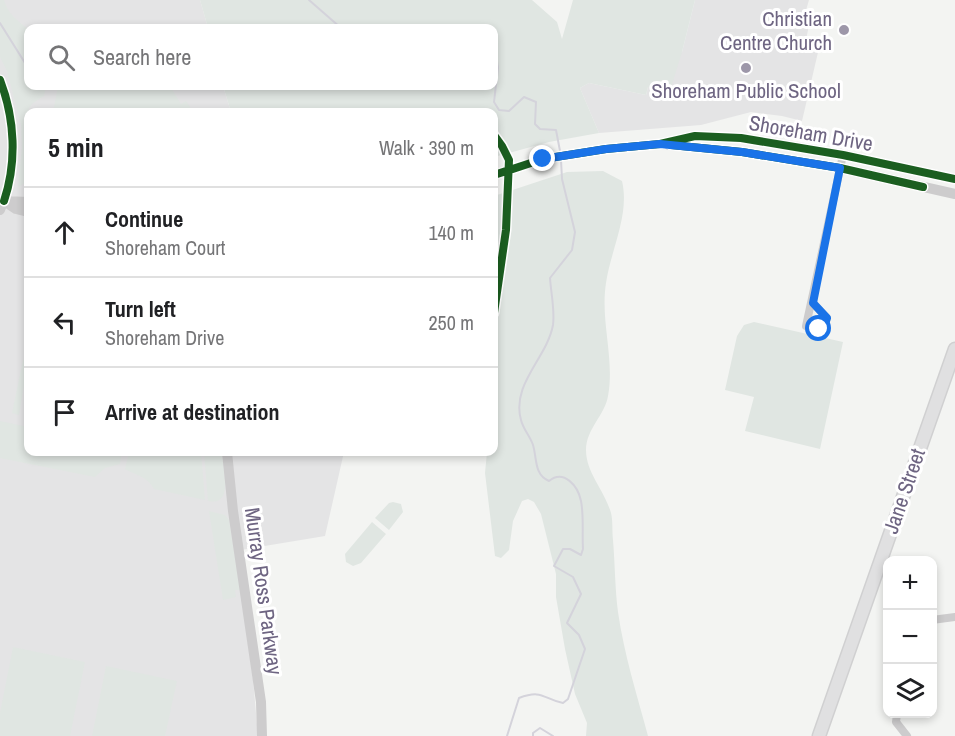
<!DOCTYPE html>
<meta charset="utf-8">
<style>
body{margin:0;font-family:"Archivo Narrow",sans-serif;background:#f6f6f6;color:#202124}
.controls{position:absolute;right:18px;bottom:18px;display:grid;overflow:hidden;border-radius:12px;box-shadow:0 3px 9px #0003}
.controls button{width:54px;height:54px;display:grid;place-items:center;padding:0;border:0;border-bottom:2px solid #e0e0e0;background:#fff;color:#202124;font:30px sans-serif}
.stop{position:absolute;width:18px;height:18px;margin:-14px;border:4px solid #1a73e8;border-radius:50%;background:#fff}
.stop.end{background:#1a73e8;border-color:#fff;box-shadow:0 2px 6px #0008}
.list{margin:0;padding:0;list-style:none}
h2{display:flex;justify-content:space-between;align-items:center;height:78px;margin:0;padding:0 24px;font-size:26px}
h2 small{font-size:20px;font-weight:400;color:#757577}
.list li{display:grid;grid-template-columns:39px 1fr auto;gap:18px;align-items:center;box-sizing:border-box;height:90px;padding:0 24px;border-top:2px solid #e0e0e0}
.list b{display:block;font-size:22px;white-space:nowrap}
.list p{margin:0;font-size:20px;white-space:nowrap;color:#757577}
.list em{font-size:20px;font-style:normal;color:#757577}
.icon{flex:none;width:33px;height:33px;fill:none;stroke:currentColor;stroke-width:2;stroke-linecap:round;stroke-linejoin:round}
.map{position:relative;flex:none;width:955px;height:736px;overflow:hidden}
.search{position:absolute;background:#fff;box-shadow:0 3px 9px #0003;left:24px;top:24px;width:474px;height:66px;display:flex;align-items:center;gap:15px;box-sizing:border-box;padding:0 21px;border-radius:12px;color:#757577;font-size:22px}
.panel{position:absolute;background:#fff;box-shadow:0 3px 9px #0003;left:24px;top:108px;width:474px;height:348px;border-radius:12px}
.map>svg:first-child{display:block}
.built{fill:#e4e4e5}
.green{fill:#e0e6e2}
.lines{fill:none;stroke-linecap:round;stroke-linejoin:round}
.stream{stroke:#d4d3db;stroke-width:2}
.secondary-casing{stroke:#d0d0d1;stroke-width:15}
.minor{stroke:#cdcccd;stroke-width:8}
.tertiary{stroke:#cdcccd;stroke-width:10}
.secondary{stroke:#e0e0e1;stroke-width:12}
.cycleway-casing{stroke:#fff;stroke-width:11}
.cycleway{stroke:#1b5e20;stroke-width:8}
.route{stroke:#1a73e8;stroke-width:8}
.poi-dot{fill:#9d97a9;stroke:#fff;stroke-width:2}
.labels{text-anchor:middle;dominant-baseline:central;stroke-width:6;stroke-linejoin:round;paint-order:stroke}
.poi-label{font-size:21px;fill:#6e6582;stroke:#fff;text-anchor:end}
.street-label{font-size:21px;fill:#6e6582;stroke:#fff}
</style>
<div class="map">
<svg width="955" height="736" viewBox="0 0 955 736">
<rect width="100%" height="100%" fill="#f3f4f2"/>
<!-- built -->
<path class="built" d="M0 0H200L208 28H28V86H223L231 112H28V452H344L325 536 235 551 253 679 258 736H0Z
M695 0H809L804 17 810 20 805 45 819 48 802 121 782 116 751 112 701 125 599 133 580 88 589 83 646 95 648 87 682 52Z"/>
<!-- green -->
<path class="green" d="M0 0H4C8 14 17 20 28 29V86H46L44 96 33 103 29 108 28 169 25 183 18 187 22 147 21 125 7 71 0 57Z
M200 0H532L557 22 562 39 573 0H695L682 52 670 91 648 87 646 95 589 83 580 88 599 133 549 142 494 157V112H231L223 86H494V28H208Z
M58 86H170L181 104 186 101 190 107 189 112H53Z
M603 171 622 181C630 215 611 249 606 283 600 321 615 358 608 396 605 415 586 429 586 450 586 473 605 491 611 513 613 521 612 531 613 540 615 564 615 589 618 612 624 654 637 695 648 736H586L587 723 575 694 565 649 556 597V574L541 514 534 502 528 499 522 501 513 521 509 550 501 558 495 556 485 473 487 452H494V196L567 172Z
M754 322 843 342 820 449 745 431 754 397 725 390 737 336 744 325Z
M23 360 28 362 19 415 12 413Z
M0 421 28 427V452H122L120 464 105 468 95 477 0 458Z
M129 452H201L205 500 154 489C147 476 137 476 125 469Z
M204 452H222C222 468 235 507 208 501Z
M393 502 401 504 403 512 389 530 375 518 389 503Z
M209 511 225 515 229 520 240 590H235L236 597 223 600Z
M372 522 386 534 361 563 353 566 346 562 345 554Z
M13 647 85 662 70 736H0V713Z
M106 666 177 681 165 736H92Z"/>
<g class="lines">
<!-- stream -->
<path class="stream" d="M309 0 341 28
M0 23 25 63
M463 28 466 26 468 28
M494 47 495 48 498 68 494 102 499 110 509 111 524 97 536 102 535 124 540 129 556 130 560 151
M507 736 519 698C543 689 543 699 563 703L568 699 585 649 579 635 567 623 581 594 573 577 554 566 563 549H570L581 555 583 549C582 534 584 516 581 501 578 486 564 469 549 481 534 475 537 458 533 445 530 436 523 429 521 420 511 384 547 358 553 325 555 311 551 293 550 278L572 250 575 232 562 179 561 160
M533 736V733L540 728 553 736"/>
<!-- secondary casing -->
<g class="secondary-casing">
<path id="secondary" d="M819 736 955 349"/>
</g>
<!-- minor -->
<path class="minor" d="M813 303 827 318 825 324 819 329 806 326 843 155
M932 620 955 617
M897 714 896 722 907 736"/>
<!-- tertiary -->
<path class="tertiary" d="M0 80C16 121 18 169 0 210
M669 145 742 152 840 168 955 194
M494 175 543 159 606 149 660 144 695 136 741 138 843 155 955 179
M4 201 16 209 28 212
M4 201 28 202
M227 452 233 511 261 702 262 736"/>
<!-- secondary -->
<use href="#secondary" class="secondary"/>
<!-- cycleway casing -->
<g class="cycleway-casing">
<path id="cycleway" d="M0 80C15 119 17 162 4 201
M494 135 502 146 509 160 506 230 494 313
M671 145 742 152 840 168 923 187
M494 175 543 159 606 149 660 144 695 136 741 138 843 155 955 179"/>
</g>
<!-- cycleway -->
<use href="#cycleway" class="cycleway"/>
</g>
<g class="lines">
<!-- route -->
<path class="route" d="M543 159 606 149 660 144 742 152 840 168 813 303 827 318 825 324 819 329"/>
</g>
<!-- markers -->
<g class="poi-dot">
<circle cx="844" cy="30" r="6"/>
<circle cx="746" cy="68" r="6"/>
</g>
<g class="labels">
<!-- poi labels -->
<g class="poi-label">
<text x="832" y="18">Christian<tspan x="832" dy="24">Centre Church</tspan></text>
<text x="746" y="90" text-anchor="middle">Shoreham Public School</text>
</g>
<!-- street labels -->
<g class="street-label">
<text transform="translate(811 133) rotate(10)">Shoreham Drive</text>
<text transform="translate(904 491) rotate(-71)">Jane Street</text>
<text transform="translate(264 591) rotate(82)">Murray Ross Parkway</text>
</g>
</g>
</svg>
<div class="controls">
<button>+</button>
<button>−</button>
<button><svg class="icon" aria-label="layers" viewBox="0 0 24 24"><path d="M12 4l9 5-9 5-9-5zM3 14l9 5 9-5"/></svg></button>
</div>
<div class="stop" style="left:819px;top:329px"></div>
<div class="stop end" style="left:543px;top:159px"></div>
<div class="search"><svg class="icon" aria-label="search" viewBox="0 0 24 24"><circle cx="10" cy="10" r="6"/><path d="M15 15l6 6"/></svg>Search here</div>
<section class="panel">
<h2>5 min<small>Walk · 390 m</small></h2>
<ul class="list">
<li><svg class="icon" aria-label="ahead" viewBox="0 0 24 24"><path d="M12 20V5M6 11l6-6 6 6"/></svg><div><b>Continue</b><p>Shoreham Court</p></div><em>140 m</em></li>
<li><svg class="icon" aria-label="left" viewBox="0 0 24 24"><path d="M17 20v-9H6M10 6l-5 5 5 5"/></svg><div><b>Turn left</b><p>Shoreham Drive</p></div><em>250 m</em></li>
<li><svg class="icon" aria-label="arrive" viewBox="0 0 24 24"><path d="M6 21V4h12l-3 4 3 4H6"/></svg><div><b>Arrive at destination</b></div></li>
</ul>
</section>
</div>
